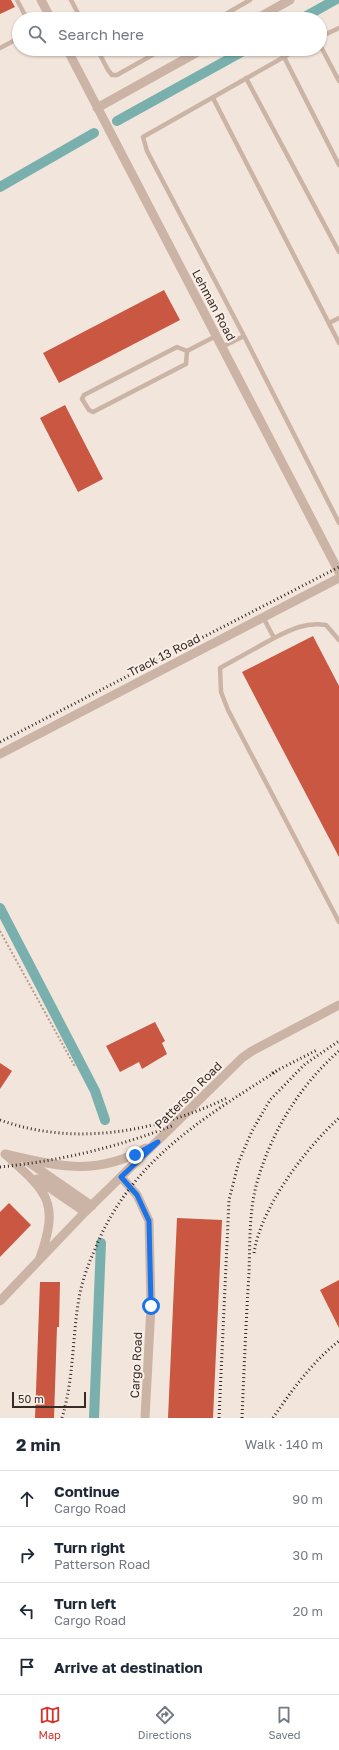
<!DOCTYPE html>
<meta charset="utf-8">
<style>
body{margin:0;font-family:"Golos Text",sans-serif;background:#f6f6f7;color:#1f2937}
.scale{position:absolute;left:12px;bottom:10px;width:74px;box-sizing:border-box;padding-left:4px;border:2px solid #372b27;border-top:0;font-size:11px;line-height:14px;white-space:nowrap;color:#372b27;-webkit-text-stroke:3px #faefe7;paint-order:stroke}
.stop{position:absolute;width:12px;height:12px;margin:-9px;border:3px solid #1a73e8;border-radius:50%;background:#fff}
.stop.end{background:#1a73e8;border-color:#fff;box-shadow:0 1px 4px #0008}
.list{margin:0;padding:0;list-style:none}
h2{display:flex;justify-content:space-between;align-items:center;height:52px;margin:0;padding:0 16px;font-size:17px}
h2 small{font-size:13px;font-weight:400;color:#747a83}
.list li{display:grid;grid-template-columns:26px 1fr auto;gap:12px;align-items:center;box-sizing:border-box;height:56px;padding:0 16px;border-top:1px solid #e0e1e3}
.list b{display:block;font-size:15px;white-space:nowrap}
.list p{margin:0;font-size:13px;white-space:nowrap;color:#747a83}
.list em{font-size:13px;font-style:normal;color:#747a83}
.icon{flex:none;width:22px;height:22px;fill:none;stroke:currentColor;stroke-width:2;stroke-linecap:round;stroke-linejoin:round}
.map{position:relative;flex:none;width:339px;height:1418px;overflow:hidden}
.search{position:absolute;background:#fff;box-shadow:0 1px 3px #0004;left:12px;right:12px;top:12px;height:44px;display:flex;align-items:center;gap:10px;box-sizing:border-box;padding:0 14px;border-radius:22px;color:#747a83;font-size:15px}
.sheet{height:276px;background:#fff}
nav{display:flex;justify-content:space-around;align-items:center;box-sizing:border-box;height:56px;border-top:1px solid #e0e1e3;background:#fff;font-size:11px;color:#747a83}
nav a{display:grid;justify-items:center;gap:2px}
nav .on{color:#d93025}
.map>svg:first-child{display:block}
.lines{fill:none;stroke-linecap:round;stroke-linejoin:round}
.canal{stroke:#79b0ad;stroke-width:10}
.building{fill:#c95742}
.path{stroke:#b69d90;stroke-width:2;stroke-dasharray:2 2;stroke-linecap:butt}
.lane{stroke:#cbb4a6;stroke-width:4.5}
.street{stroke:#cbb4a6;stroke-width:9}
.rail{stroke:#372b27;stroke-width:3;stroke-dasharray:1 3;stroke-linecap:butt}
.route{stroke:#1a73e8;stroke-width:5}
.labels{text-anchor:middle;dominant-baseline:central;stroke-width:4;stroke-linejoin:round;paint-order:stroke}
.street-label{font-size:12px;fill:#372b27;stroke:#faefe7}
</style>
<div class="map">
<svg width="339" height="1418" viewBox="0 0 339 1418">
<rect width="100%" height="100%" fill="#f2e5db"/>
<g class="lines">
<!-- canal -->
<path class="canal" d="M301 19 335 0
M117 121 247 49
M0 187 94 133
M0 908 95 1091 105 1120
M94 1418 101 1243"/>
</g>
<!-- building -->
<path class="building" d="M0 0H11L15 7 0 14Z
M164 290 180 320 59 383 43 353Z
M65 405 103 479 78 492 40 418Z
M313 636 339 686V857L242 672Z
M155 1022 165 1041 162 1043 167 1054 142 1069 139 1062 120 1072 106 1046Z
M0 1063 12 1071 0 1089Z
M9 1203 31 1225 0 1257V1212Z
M177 1218 222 1220 213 1418H168Z
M339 1280V1328L320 1290Z
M40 1282H60L59 1327H57L54 1418H35Z"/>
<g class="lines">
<!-- path -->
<path class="path" d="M0 931 75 1067"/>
<!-- lane -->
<path class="lane" d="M17 0 27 19
M71 0 81 19
M217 19 250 0
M320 37 339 28
M320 45 339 81
M0 48 19 38
M97 49 108 70 112 75H117L163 49
M284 57 339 165
M246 78 339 252
M213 98 339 343
M329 323 339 318
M244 336 339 523
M222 347 244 336 147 151 143 137 298 49
M187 351 186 364 93 412 89 410 82 399 84 395 177 347 187 351 216 336
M263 617 274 638 220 668 221 692 228 710 339 922
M274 638C292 629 306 622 326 625L339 640"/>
<!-- street -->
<path class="street" d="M41 0 51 19
M256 19 290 0
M67 49 339 572
M97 108 203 49
M0 754 339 578
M5 1154C58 1166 96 1177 146 1148
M6 1155C47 1192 60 1201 40 1258
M27 1161 92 1206
M121 1177 137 1195 149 1221 151 1306 145 1418
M37 1179 85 1212
M0 1301 85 1212 242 1058 252 1051 339 1005"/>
<!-- rail -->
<path class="rail" d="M0 742 339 567
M272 1073 317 1050
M0 1120C75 1147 156 1132 227 1098
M0 1167C59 1161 119 1147 174 1125
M254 1253C261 1207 305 1149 339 1118
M62 1418C74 1378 72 1339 79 1298 82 1281 88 1265 95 1249 130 1162 201 1119 277 1071
M219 1418 229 1200 239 1161 252 1131 270 1100 305 1064 339 1041
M242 1418C244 1370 246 1321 249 1273 250 1244 249 1214 256 1186 270 1134 299 1086 339 1051
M273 1418C292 1390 312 1362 339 1341"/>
</g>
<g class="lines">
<!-- route -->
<path class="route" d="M135 1155 158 1142 121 1177 137 1195 149 1221 151 1306"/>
</g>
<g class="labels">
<!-- street labels -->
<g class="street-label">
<text transform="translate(214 305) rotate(62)">Lehman Road</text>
<text transform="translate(164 655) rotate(-27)">Track 13 Road</text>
<text transform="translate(188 1095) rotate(-45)">Patterson Road</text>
<text transform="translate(136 1365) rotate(-87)">Cargo Road</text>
</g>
</g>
</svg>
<div class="scale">50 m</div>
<div class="stop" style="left:151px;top:1306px"></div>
<div class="stop end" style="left:135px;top:1155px"></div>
<div class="search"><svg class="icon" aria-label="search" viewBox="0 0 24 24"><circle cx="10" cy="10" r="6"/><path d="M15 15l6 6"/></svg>Search here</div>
</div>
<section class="sheet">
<h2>2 min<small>Walk · 140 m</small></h2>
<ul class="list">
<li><svg class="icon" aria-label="ahead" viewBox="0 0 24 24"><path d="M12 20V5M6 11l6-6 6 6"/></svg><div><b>Continue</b><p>Cargo Road</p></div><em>90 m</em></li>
<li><svg class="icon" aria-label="right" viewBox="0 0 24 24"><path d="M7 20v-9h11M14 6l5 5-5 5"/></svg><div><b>Turn right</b><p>Patterson Road</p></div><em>30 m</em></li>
<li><svg class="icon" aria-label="left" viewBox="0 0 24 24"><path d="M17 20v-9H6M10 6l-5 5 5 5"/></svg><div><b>Turn left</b><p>Cargo Road</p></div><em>20 m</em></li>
<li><svg class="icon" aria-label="arrive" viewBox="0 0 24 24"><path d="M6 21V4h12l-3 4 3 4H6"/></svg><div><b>Arrive at destination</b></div></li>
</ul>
</section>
<nav>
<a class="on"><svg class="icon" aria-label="map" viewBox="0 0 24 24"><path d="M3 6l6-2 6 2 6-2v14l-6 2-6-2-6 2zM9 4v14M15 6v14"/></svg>Map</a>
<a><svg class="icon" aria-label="directions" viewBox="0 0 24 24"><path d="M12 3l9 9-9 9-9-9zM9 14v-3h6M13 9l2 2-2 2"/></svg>Directions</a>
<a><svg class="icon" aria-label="saved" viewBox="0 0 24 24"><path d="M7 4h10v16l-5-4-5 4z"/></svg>Saved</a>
</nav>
